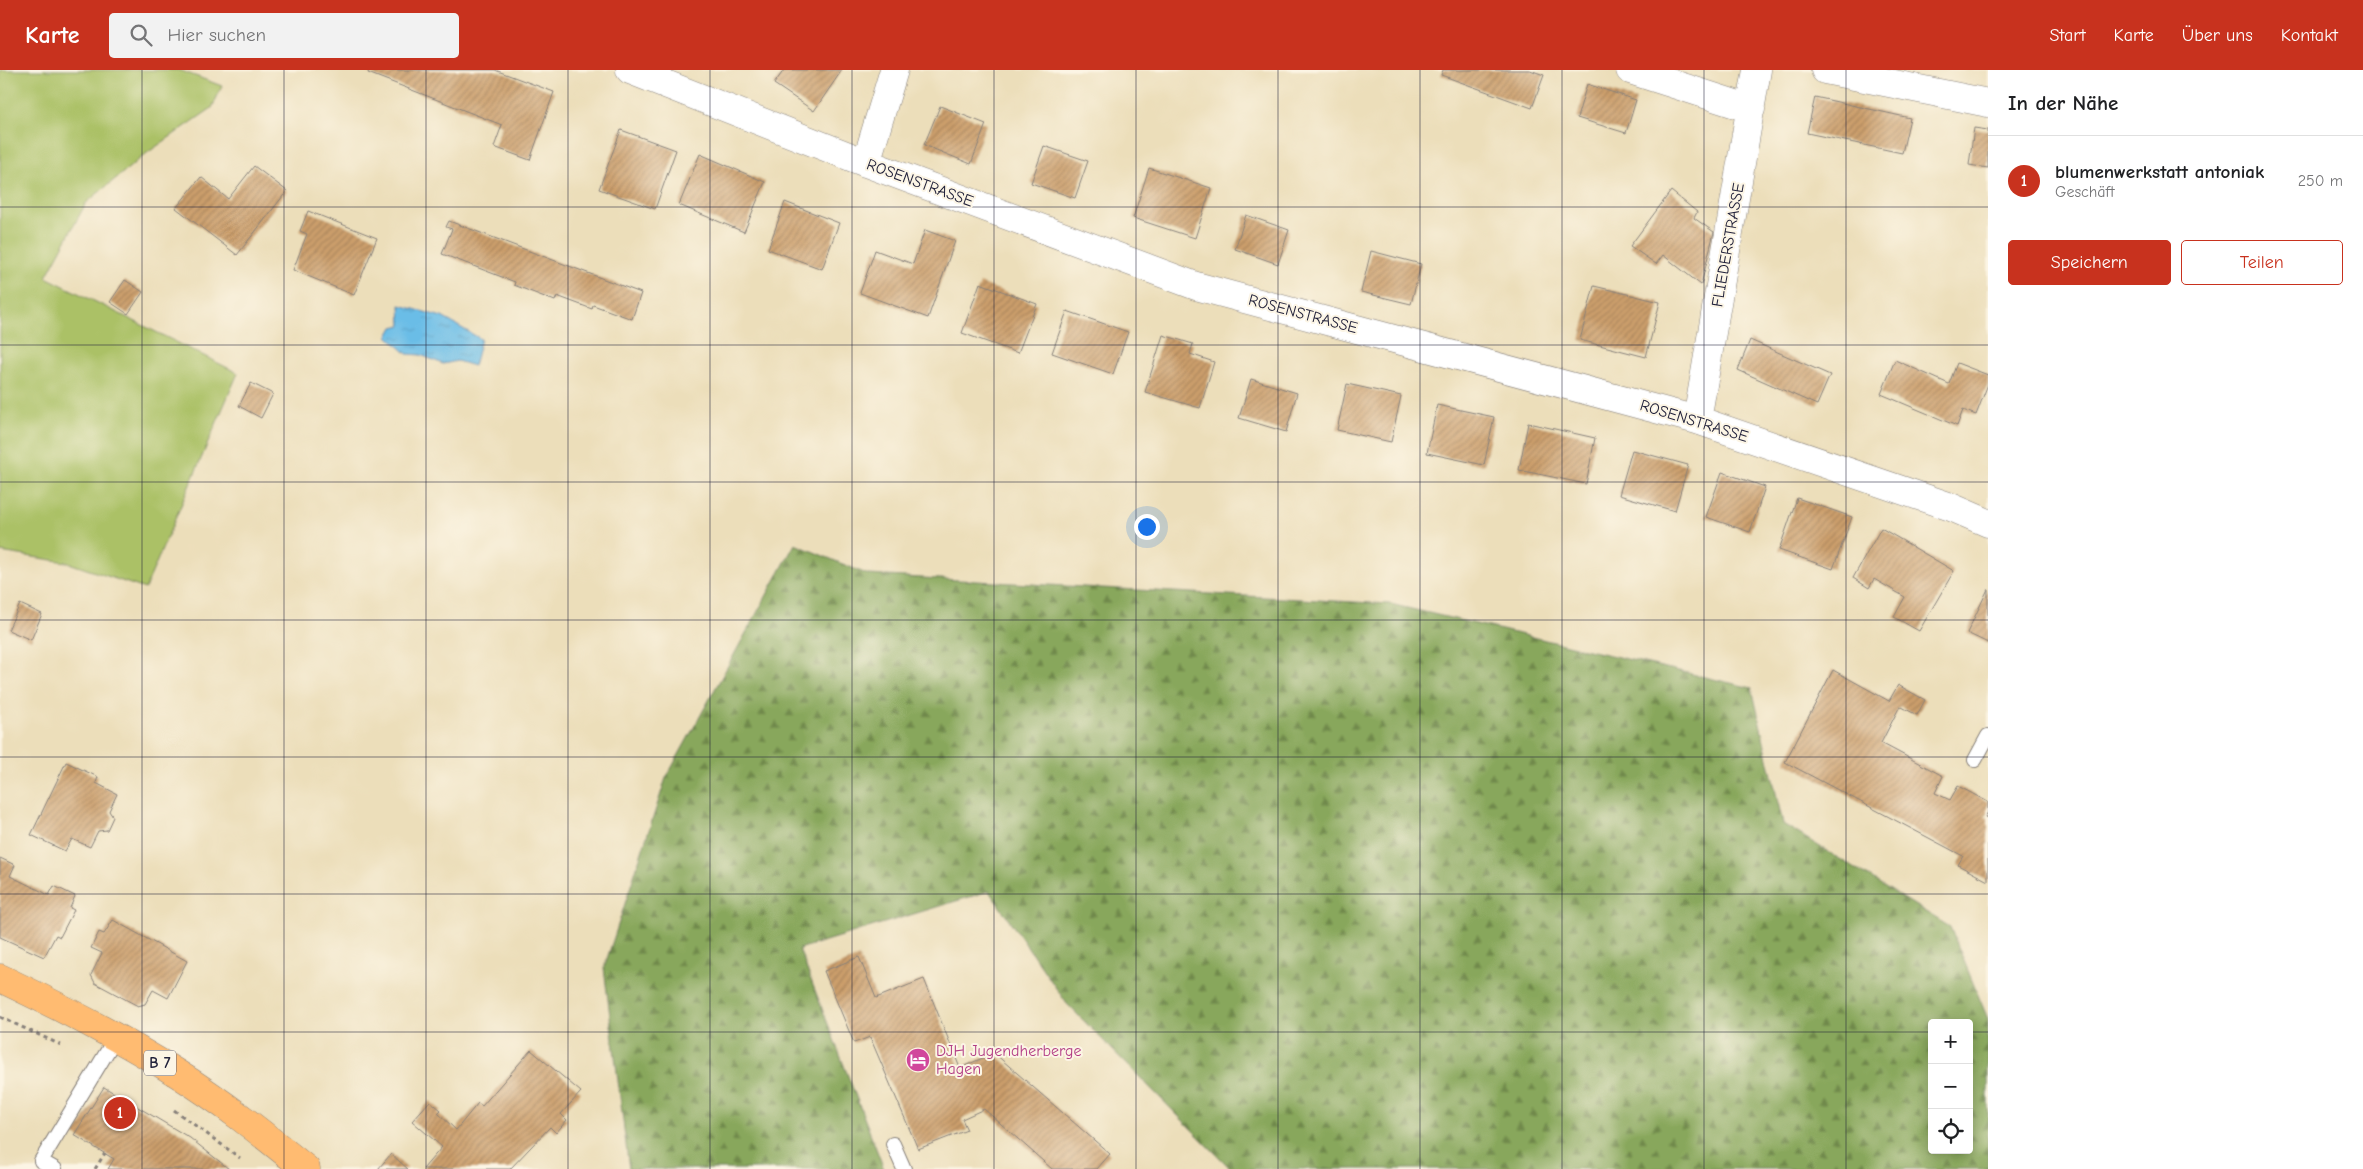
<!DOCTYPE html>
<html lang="de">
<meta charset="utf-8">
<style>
body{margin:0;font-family:"Comic Neue",sans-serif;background:#f2f2f2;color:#202124}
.controls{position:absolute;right:15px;bottom:15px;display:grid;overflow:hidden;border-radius:5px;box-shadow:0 2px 12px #0003}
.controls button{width:45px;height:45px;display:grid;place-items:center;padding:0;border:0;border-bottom:1px solid #e0e0e0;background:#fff;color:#202124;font:25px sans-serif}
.you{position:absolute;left:1146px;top:456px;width:18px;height:18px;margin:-12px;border:4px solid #fff;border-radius:50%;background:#1a73e8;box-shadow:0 0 0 8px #1a73e833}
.badge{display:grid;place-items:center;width:32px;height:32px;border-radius:50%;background:#c8321e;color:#fff;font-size:16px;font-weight:700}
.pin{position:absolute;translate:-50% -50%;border:2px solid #fff;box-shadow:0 1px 5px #0006}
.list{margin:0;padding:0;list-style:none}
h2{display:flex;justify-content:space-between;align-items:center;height:65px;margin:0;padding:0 20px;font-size:21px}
h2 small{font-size:16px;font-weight:400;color:#757577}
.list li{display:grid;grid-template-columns:32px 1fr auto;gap:15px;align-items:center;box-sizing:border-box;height:90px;padding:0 20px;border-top:1px solid #e0e0e0}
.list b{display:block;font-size:19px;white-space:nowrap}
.list p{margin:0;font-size:16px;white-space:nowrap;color:#757577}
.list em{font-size:16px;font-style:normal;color:#757577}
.actions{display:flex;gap:10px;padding:15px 20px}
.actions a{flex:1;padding:11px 0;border:1px solid #c8321e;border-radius:5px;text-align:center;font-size:18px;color:#c8321e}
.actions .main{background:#c8321e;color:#fff}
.icon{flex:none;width:28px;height:28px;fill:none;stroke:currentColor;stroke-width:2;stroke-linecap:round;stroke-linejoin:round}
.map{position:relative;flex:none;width:1988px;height:1099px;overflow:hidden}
header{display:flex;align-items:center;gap:30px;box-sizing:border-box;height:70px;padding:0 25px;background:#c8321e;color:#fff}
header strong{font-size:24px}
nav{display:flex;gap:28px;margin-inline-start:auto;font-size:18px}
.search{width:350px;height:45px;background:#f2f2f2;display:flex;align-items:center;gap:12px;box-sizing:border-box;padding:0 18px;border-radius:5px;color:#757577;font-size:19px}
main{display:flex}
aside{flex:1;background:#fff}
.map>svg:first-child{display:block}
.grass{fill:#abc166;stroke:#667250}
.forest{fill:url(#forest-firs);stroke:#55644b;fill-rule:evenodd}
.water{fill:url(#water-ripples);stroke:#467091}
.building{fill:url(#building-hatch)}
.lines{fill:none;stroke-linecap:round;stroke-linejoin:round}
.service-casing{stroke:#87807a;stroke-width:16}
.minor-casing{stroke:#87807a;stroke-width:29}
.primary-casing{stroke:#87807a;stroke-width:29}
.path{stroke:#87807a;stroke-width:3;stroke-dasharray:4 4;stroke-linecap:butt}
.service{stroke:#fff;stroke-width:14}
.minor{stroke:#fff;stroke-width:28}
.primary{stroke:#ffbb71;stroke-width:28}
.grid{fill:none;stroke:#22223b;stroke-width:1;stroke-opacity:0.55}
.labels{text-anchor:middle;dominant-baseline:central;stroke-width:4;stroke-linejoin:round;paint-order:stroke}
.shield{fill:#fcf5e5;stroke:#63616e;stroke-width:1}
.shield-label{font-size:15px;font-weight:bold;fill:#22223b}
.street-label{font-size:16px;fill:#22223b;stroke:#fcf5e5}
.hotel-label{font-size:16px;fill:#b23c85;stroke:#fcf5e5;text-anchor:start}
</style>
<header>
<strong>Karte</strong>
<div class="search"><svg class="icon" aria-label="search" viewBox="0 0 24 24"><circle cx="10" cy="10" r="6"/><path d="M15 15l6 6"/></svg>Hier suchen</div>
<nav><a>Start</a><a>Karte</a><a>Über uns</a><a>Kontakt</a></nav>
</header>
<main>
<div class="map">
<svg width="1988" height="1099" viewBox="0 0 1988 1099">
<defs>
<pattern id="forest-firs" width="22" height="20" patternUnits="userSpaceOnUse" patternTransform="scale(1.25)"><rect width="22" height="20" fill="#88a75b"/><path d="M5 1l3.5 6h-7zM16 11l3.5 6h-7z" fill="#6f884c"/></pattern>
<pattern id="water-ripples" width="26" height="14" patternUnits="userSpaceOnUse" patternTransform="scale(1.25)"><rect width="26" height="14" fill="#6bbde7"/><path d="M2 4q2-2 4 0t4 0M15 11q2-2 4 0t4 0" fill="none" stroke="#5ca2c7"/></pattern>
<pattern id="building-hatch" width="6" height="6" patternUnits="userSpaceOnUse" patternTransform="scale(1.25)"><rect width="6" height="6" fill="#cc9f6c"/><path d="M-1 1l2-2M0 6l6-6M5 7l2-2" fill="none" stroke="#a5815a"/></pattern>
</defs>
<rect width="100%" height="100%" fill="#fcf5e5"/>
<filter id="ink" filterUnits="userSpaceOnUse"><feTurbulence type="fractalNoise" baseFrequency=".02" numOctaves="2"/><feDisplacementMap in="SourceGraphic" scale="10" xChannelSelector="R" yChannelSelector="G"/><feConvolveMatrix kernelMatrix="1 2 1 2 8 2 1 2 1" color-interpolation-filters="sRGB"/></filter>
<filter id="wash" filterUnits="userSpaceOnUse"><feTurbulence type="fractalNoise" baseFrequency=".0096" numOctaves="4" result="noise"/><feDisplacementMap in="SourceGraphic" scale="20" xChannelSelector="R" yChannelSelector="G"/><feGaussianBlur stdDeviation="1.12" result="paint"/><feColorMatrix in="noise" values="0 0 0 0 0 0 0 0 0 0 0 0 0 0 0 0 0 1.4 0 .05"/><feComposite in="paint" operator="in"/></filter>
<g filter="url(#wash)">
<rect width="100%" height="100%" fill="#ecdeba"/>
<!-- grass -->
<path class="grass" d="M0 0H179L222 16 212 38 147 83 86 133 46 207 238 303 145 519 66 492 0 482Z"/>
<!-- forest -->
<path class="forest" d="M795 474 869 505 1390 534 1752 618 1783 754 1950 857 1988 949V1099H1231L1067 934 989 821 799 879 884 1099H629L604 898 666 708ZM1932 953H1969V1080H1932Z"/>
<!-- water -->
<path class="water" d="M400 235 442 247 481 269 474 296 457 291 443 294 421 285 407 284 388 266 393 257 401 255Z"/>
<g id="blocks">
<!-- building -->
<path class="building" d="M369 0H495L554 22 530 90 494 77 502 55 368 3Z
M784 0H842L814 41 774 14Z
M1443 0H1530L1544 5 1532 38 1441 5Z
M1587 14 1636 30 1626 63 1577 48Z
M1815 27 1910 48 1902 83 1807 63Z
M940 36 986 54 971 94 924 75Z
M1974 58 1988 60V98L1969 95Z
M621 60 676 80 655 139 599 119Z
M1044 76 1088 91 1075 128 1031 113Z
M700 84 765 112 744 162 679 135Z
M254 96 287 121 237 185 176 138 201 107 228 129Z
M1149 98 1211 118 1195 168 1133 148Z
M1671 121 1697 142 1694 148 1714 162 1701 215 1663 185 1656 194 1630 176Z
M785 132 839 153 822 199 768 179Z
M308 141 377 168 354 225 293 200 307 164 300 161Z
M1246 145 1289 160 1278 194 1235 179Z
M449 151 641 223 632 249 593 235 592 239 557 226 555 231 514 215 515 212 442 184 452 159 446 157Z
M925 160 955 171 928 248 860 223 875 180 913 194Z
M1371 181 1421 194 1411 234 1361 222Z
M125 210 143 222 128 244 110 232Z
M980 213 1037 234 1018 283 962 263Z
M1594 216 1660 232 1646 287 1580 270Z
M1067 241 1128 262 1113 304 1052 283Z
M1163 265 1193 274 1190 284 1214 292 1200 338 1145 322Z
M1750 270 1830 305 1817 335 1738 300Z
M1895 290 1949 314 1957 293 1988 305V314L1976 345 1963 340 1957 356 1881 324Z
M1251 309 1297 323 1286 362 1239 348Z
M251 313 273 324 261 348 239 336Z
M1347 314 1401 326 1391 372 1337 360Z
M1437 335 1494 347 1484 395 1427 383Z
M1528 353 1595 368 1586 414 1519 400Z
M1632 380 1688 395 1675 441 1619 425Z
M1722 402 1765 417 1750 462 1706 447Z
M1797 428 1852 447 1833 499 1779 480Z
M1881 458 1954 501 1919 561 1894 547 1905 527 1874 509 1869 518 1853 508Z
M1988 519V573L1967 563Z
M20 534 42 544 31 570 8 560Z
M1833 600 1889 631 1898 615 1925 630 1917 645 1900 636 1881 673 1943 706 1935 723 1950 730 1958 716 1988 732V742L1985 747 1988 748V811L1958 795 1963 786 1785 692Z
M66 692 98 707 96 713 117 724 109 741 113 747 107 760 98 761 90 777 72 769 65 781 31 765Z
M0 788 15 795 10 806 49 825 54 816 75 826 70 838 74 840 60 867 56 865 44 887 0 867Z
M113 850 187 891 168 928 153 920 145 934 138 936 95 913 91 905 102 883 91 878 99 862 104 864Z
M859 887 876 928 924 909 960 998 994 983 1110 1084 1097 1099H1052L984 1039 962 1049 967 1060 918 1079 870 967 854 973 824 901Z
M531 980 581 1022 561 1044 567 1050 556 1063 550 1057 510 1099H423L442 1077 412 1051 430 1031 441 1040 438 1043 456 1060 478 1033 482 1036Z
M104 1017 190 1068 229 1099H108L114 1089 74 1065Z
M391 1084 408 1099H378Z"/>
</g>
</g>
<g filter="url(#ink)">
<use href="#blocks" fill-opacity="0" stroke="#87807a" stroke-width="1"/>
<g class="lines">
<!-- service casing -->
<g class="service-casing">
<path id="service" d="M1975 690 1988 666
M893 1074 904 1099
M55 1099 41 1091 116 967"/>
</g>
<!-- minor casing -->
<g class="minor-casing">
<path id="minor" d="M630 0 866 93 1196 216 1697 350 1951 437 1988 453
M1630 0 1751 39
M1825 0 1988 33
M866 93 894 0
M1697 350 1757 0"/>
</g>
<!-- primary casing -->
<g class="primary-casing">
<path id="primary" d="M0 908C61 937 121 968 178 1004 223 1032 265 1066 306 1099"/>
</g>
<!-- path -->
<path class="path" d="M0 947 61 975
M174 1040 240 1088
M95 1099 105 1083"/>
<!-- service -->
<use href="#service" class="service"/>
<!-- minor -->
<use href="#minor" class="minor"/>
<!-- primary -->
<use href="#primary" class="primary"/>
</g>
</g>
<!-- grid -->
<path class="grid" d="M142 0V1099M284 0V1099M426 0V1099M568 0V1099M710 0V1099M852 0V1099M994 0V1099M1136 0V1099M1278 0V1099M1420 0V1099M1562 0V1099M1704 0V1099M1846 0V1099M0 137H1988M0 275H1988M0 412H1988M0 550H1988M0 687H1988M0 824H1988M0 962H1932M1969 962H1988"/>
<!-- icons -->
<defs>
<g id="hotel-disc" transform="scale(1.25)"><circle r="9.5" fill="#d1479c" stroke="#fcf5e5"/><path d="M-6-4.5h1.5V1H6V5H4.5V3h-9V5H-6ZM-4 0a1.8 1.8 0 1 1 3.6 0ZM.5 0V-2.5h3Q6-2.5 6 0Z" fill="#fff"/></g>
</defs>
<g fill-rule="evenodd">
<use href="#hotel-disc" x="918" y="990"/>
</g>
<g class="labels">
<!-- shield labels -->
<rect class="shield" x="144" y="980.5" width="32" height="25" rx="4"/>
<g class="shield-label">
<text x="160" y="993">B 7</text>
</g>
<!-- street labels -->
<g class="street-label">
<text transform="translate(920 113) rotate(20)">ROSENSTRASSE</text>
<text transform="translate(1728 175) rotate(-80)">FLIEDERSTRASSE</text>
<text transform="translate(1303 244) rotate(15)">ROSENSTRASSE</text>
<text transform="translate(1694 351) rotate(17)">ROSENSTRASSE</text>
</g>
<!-- hotel labels -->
<g class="hotel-label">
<text x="936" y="981">DJH Jugendherberge<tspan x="936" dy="18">Hagen</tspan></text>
</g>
</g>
</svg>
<div class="controls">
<button>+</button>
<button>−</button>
<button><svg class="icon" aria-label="locate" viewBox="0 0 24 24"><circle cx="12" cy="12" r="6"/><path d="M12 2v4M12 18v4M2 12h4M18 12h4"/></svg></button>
</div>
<div class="you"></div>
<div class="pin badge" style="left:120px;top:1043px">1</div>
</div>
<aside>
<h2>In der Nähe<small></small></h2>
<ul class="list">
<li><span class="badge">1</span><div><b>blumenwerkstatt antoniak</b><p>Geschäft</p></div><em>250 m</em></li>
</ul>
<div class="actions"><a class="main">Speichern</a><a>Teilen</a></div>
</aside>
</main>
